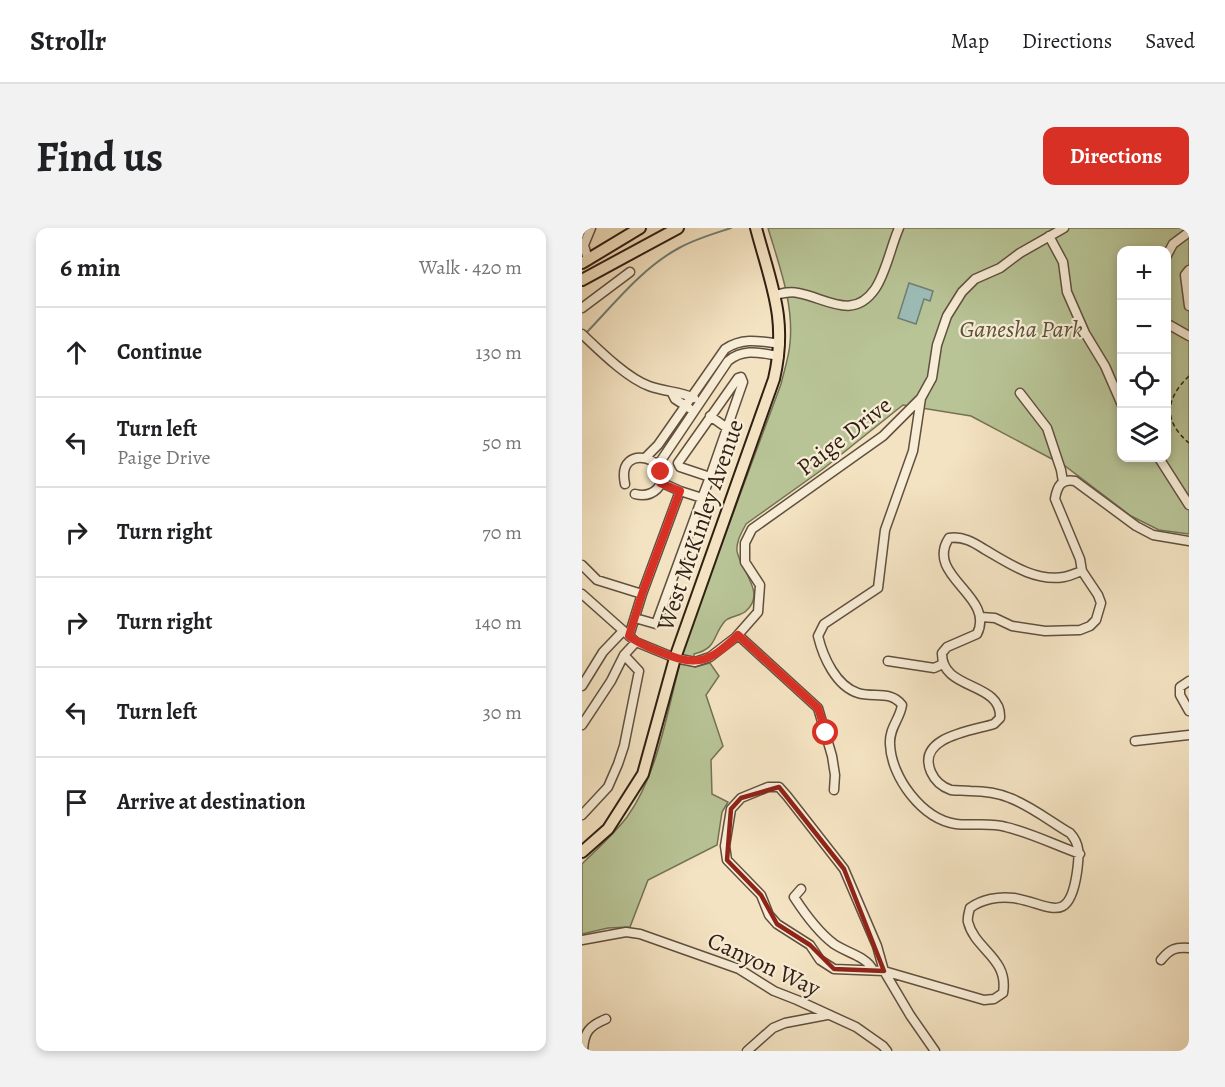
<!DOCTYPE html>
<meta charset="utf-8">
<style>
body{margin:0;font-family:Alegreya,serif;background:#f2f2f2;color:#202124}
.controls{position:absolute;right:18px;top:18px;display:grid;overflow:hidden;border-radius:12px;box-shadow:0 3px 9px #0003}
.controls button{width:54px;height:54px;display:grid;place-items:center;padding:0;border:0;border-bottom:2px solid #e0e0e0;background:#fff;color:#202124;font:30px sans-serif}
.stop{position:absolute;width:18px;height:18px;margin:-14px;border:4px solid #d93025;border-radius:50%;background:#fff}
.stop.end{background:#d93025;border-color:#fff;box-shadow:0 2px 6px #0008}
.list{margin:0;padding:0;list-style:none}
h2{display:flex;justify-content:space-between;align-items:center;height:78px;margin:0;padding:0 24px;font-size:26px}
h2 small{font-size:20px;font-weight:400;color:#757577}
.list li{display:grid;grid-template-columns:39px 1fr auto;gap:18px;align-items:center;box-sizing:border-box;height:90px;padding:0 24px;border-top:2px solid #e0e0e0}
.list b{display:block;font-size:22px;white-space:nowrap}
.list p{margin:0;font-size:20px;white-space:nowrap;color:#757577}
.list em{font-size:20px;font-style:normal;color:#757577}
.icon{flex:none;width:33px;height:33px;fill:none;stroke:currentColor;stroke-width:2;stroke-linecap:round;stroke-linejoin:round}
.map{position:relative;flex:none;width:607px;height:823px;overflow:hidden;border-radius:12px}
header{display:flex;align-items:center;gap:36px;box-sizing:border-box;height:84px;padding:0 30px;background:#fff;border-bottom:2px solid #e0e0e0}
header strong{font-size:28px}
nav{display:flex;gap:33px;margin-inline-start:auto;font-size:21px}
.intro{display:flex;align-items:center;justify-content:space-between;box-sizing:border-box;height:144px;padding:0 36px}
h1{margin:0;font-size:42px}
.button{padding:15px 27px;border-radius:12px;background:#d93025;color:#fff;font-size:21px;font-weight:700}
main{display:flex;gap:36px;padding:0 36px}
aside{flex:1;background:#fff;border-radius:12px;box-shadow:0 3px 9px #0003}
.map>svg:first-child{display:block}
.green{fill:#b8c496;stroke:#747254;stroke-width:1.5;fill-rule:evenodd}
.water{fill:#9cbdb7;stroke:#717e75;stroke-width:1.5}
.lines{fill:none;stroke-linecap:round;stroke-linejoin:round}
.stream{stroke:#717e75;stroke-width:2}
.minor-casing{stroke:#61503f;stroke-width:11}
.major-casing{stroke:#301f13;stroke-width:14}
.path{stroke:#301f13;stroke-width:1.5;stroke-dasharray:4.5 3;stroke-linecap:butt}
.minor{stroke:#f8edd7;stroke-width:8}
.major{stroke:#f4e3c2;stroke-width:10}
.route{stroke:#d93025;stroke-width:8}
.marked{fill:none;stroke:#8f2418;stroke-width:4.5;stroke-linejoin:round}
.labels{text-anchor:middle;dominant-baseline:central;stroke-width:4.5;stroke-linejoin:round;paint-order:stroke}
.park-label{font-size:24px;font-style:italic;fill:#59513a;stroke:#f8edd7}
.street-label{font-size:24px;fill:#301f13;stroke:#f8edd7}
</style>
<header>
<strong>Strollr</strong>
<nav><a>Map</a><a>Directions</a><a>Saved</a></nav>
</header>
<div class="intro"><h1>Find us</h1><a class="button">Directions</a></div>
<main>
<aside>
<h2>6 min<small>Walk · 420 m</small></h2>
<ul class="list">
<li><svg class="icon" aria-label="ahead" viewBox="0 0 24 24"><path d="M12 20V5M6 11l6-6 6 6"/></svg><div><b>Continue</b></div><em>130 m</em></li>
<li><svg class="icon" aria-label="left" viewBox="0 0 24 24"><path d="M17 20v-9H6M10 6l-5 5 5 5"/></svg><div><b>Turn left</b><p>Paige Drive</p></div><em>50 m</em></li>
<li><svg class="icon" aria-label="right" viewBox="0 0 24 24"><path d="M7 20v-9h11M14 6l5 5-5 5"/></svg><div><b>Turn right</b></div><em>70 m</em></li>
<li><svg class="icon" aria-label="right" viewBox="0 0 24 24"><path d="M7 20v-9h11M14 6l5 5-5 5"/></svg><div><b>Turn right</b></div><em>140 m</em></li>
<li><svg class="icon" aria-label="left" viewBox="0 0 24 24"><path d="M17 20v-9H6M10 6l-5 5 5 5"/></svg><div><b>Turn left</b></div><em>30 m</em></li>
<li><svg class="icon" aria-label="arrive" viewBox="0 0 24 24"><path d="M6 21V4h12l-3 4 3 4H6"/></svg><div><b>Arrive at destination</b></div></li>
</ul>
</aside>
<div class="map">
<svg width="607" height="823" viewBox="0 0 607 823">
<rect width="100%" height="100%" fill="#f4e3c2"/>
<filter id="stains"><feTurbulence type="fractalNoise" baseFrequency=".00333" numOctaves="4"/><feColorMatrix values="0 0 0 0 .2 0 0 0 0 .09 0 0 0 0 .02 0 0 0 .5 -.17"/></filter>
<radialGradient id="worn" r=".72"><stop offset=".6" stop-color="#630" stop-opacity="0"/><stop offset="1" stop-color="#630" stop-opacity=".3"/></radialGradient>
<!-- green -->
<path class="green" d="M186 0H607V306L577 302 549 288 483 238 389 188 321 177 241 241 164 296C160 304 154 313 155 323 158 342 185 365 164 383 159 388 148 388 143 393 130 408 136 420 112 426L113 439 128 435 137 448 124 467 141 518 129 532 130 566 146 574 140 584 135 617 66 652 48 699 26 700 0 706V636C15 621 32 606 45 589 81 539 87 465 106 407L199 156C202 143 207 129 208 115 212 76 197 37 186 0ZM540 22H584V230H540Z"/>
<!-- water -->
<path class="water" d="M327 55 351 63 348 73 342 71 334 96 316 90Z"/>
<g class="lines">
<!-- stream -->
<path class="stream" d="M4 105C33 75 60 40 97 20 113 11 131 6 149 0"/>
<!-- minor casing -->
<g class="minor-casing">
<path id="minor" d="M467 8 481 34 485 64 503 105 523 138 540 177
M584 29 591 16 607 4
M6 32 2 17 9 0
M607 42 603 47 607 78
M193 67C201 65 209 63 216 65 244 70 271 93 293 61 304 45 309 18 317 0
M0 80 48 44
M584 95 607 108
M0 106C18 123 45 150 67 158 83 164 97 163 112 170
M90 165 93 171 107 180
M438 165 465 200 479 242 481 254
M339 170 331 223 303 302 296 360 242 396 236 408C241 429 254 458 276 465 291 470 309 462 320 477 318 491 307 500 308 516 309 549 340 591 374 596 390 598 408 594 424 599 449 605 473 617 498 626
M128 188 145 200
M63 230 76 217 143 121C160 109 178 113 198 116
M577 230 607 277
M76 237 146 133C162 120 178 125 197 128
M43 256C33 210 100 233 75 261 69 267 61 268 53 266
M98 263 120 270 128 249 98 239 96 235 156 150 159 149 161 154 128 249
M0 337 15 352 60 366
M0 366 54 414 93 430 113 434 128 429 154 409 176 384 178 357 163 334V315L170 301 301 208 339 170 350 150 355 117 365 88 380 64 393 51 418 40 438 25 482 0
M399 389 413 390 430 398 463 403 498 402 508 398 514 392 519 375 516 367 500 343 498 331 473 271C475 259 479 250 493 253L554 298 571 307 607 313
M53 390 74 396 120 270
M156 407 236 480 250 528 253 547 252 562
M47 408 60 366 98 263 78 254
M306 433 352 440 361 436
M607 453 598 459V467L607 483
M0 458 21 424 41 403
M0 497 29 453 42 427 54 414
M553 513 607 507
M186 559H197L205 568 262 641 295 718 302 743 252 741 238 732 228 717 195 696 187 687 179 667 145 632 143 618 149 581 159 570Z
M0 587 26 559 36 536 42 518 57 443 42 427
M219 661 212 669C223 686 236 704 252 716 265 725 284 728 291 742
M0 712 44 704 58 706 157 741 192 763 215 772 274 799 301 818 305 823
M579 732C588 721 593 719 607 720
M302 743 402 772 412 771 421 765C427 730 393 722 386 694 385 690 387 684 388 680 400 671 417 668 432 670 468 676 487 699 495 644 497 628 499 617 488 605 469 594 449 578 428 570 416 565 401 563 388 563 382 562 375 563 369 562 360 559 353 553 349 544 334 509 389 503 412 496L418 490C420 453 359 463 360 425L365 419 395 406C414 368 342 348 367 310 381 308 391 314 402 321 426 335 453 354 482 349 488 348 494 345 500 343
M302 743 328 787 353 823
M1 823C2 804 7 798 24 791
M165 823 191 800 203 795 245 787"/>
</g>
<!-- major casing -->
<g class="major-casing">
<path id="major" d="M0 35 58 0
M0 52 96 0
M0 624 26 601 61 546 93 430 192 151C206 91 189 57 174 0"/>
</g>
<!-- path -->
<path class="path" d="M607 148C583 171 581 193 607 215"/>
<!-- minor -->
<use href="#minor" class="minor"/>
<!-- major -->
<use href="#major" class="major"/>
</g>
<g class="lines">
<!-- route -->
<path class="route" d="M79 244 78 255 98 263 60 366 47 408C56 415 66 419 76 423 114 439 126 436 156 407L236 480 244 505"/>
</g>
<!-- marked area -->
<path class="marked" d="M197 559 262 641 302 743 252 741 228 717 195 696 179 667 145 632 149 581 159 570Z"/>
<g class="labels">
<!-- park labels -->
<g class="park-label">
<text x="439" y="101">Ganesha Park</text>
</g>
<!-- street labels -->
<g class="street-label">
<text transform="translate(262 208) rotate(-38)">Paige Drive</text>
<text transform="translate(118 297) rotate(-71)">West McKinley Avenue</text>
<text transform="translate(182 736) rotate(25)">Canyon Way</text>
</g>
</g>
<rect width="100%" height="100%" filter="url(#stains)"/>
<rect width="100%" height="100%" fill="url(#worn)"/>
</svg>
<div class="controls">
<button>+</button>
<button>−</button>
<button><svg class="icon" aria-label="locate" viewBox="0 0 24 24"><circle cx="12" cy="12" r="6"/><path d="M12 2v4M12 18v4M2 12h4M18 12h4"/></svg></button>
<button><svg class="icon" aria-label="layers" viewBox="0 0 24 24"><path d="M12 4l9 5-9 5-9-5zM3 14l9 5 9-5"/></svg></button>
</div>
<div class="stop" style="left:244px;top:505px"></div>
<div class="stop end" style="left:79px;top:244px"></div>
</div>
</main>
